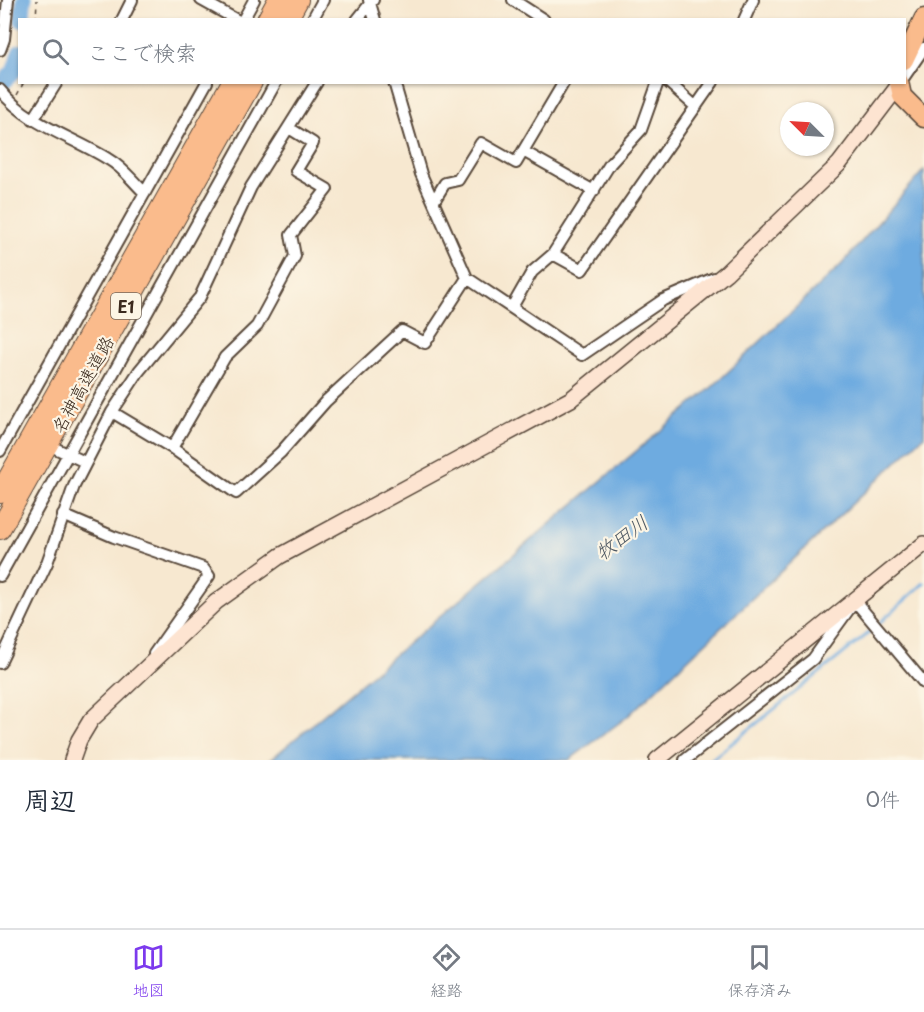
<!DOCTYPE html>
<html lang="ja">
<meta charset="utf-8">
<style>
body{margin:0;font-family:"Playpen Sans","Klee One",sans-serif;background:#f6f6f7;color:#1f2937}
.compass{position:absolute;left:780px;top:102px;width:54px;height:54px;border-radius:50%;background:#fff;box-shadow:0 2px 4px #0004;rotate:294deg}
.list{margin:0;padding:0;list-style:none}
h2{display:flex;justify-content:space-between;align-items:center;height:78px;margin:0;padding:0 24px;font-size:26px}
h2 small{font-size:20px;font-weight:400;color:#747a83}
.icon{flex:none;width:33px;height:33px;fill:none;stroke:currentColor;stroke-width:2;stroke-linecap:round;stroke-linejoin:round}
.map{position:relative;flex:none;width:924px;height:760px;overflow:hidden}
.search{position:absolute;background:#fff;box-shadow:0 2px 4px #0004;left:18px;right:18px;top:18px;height:66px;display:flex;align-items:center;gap:15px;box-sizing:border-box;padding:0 21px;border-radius:0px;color:#747a83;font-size:22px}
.sheet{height:168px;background:#fff}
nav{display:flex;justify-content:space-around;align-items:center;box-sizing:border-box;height:84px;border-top:2px solid #e0e1e3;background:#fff;font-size:16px;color:#747a83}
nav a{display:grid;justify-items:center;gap:3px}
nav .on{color:#7c3aed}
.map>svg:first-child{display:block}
.water{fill:#6eabe0;stroke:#546a7f;stroke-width:1.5}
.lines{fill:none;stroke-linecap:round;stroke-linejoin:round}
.stream{stroke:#6eabe0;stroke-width:3}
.river{stroke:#6eabe0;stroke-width:16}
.street-casing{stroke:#574639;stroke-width:14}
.secondary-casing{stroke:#574639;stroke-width:18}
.primary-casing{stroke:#574639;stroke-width:21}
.highway-casing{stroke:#574639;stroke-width:22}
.path{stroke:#574639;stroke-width:1.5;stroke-dasharray:4.5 4.5;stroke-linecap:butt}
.street{stroke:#fff;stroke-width:10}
.secondary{stroke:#fde4d1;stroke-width:15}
.primary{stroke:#fabb8c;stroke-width:18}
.highway{stroke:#fabb8c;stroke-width:20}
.labels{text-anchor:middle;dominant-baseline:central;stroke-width:4.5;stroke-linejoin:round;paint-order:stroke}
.shield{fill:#fcf5e5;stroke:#75675a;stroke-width:1.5}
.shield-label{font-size:16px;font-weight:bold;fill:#3b2a1e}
.street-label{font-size:18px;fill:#3b2a1e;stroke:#fcf5e5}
.water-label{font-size:20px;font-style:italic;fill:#4d5762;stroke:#fcf5e5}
</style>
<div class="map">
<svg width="924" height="760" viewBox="0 0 924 760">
<rect width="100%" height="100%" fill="#fcf5e5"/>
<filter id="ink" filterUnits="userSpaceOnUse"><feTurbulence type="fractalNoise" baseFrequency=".0167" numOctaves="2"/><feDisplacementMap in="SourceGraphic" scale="12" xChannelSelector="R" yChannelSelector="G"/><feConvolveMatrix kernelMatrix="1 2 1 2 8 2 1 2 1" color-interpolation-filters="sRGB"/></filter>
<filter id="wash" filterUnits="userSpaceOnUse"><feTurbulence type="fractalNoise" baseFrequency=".008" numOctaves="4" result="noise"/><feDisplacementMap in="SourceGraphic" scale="24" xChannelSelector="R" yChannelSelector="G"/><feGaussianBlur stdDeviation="1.35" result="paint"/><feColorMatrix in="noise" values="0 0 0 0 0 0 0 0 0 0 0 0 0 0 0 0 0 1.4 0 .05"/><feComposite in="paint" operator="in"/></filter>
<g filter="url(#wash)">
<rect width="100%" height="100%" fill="#f7e8d0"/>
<!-- water -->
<path class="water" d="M924 170V436L627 717 569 760H270L711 388 842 264Z"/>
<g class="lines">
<!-- stream -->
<path class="stream" d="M711 760 864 637 924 583"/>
<!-- river -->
<path class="river" d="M22 20 24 0
M0 86 14 71 20 52"/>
</g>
</g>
<g filter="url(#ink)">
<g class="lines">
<!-- street casing -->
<g class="street-casing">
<path id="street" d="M201 0 237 20
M369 0 375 20
M513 0 544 20
M122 20 132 0
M243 20 254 0
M312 20 323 0
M357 20 373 0
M744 20 753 0
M0 50 4 39 8 0
M904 77 924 48
M394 82 421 174 467 278 582 355 663 300 714 278
M668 82 696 107
M0 90C28 125 71 136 108 159 124 168 132 181 145 193
M33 120 57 82
M523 151 594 191
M434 201 445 183 458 180 481 143 516 163 564 82
M553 254 582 270 713 82
M512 307 532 272 553 254 610 164 641 130 658 82
M112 412 172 448 236 493 281 452 326 401 402 331 425 343 467 278
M172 448 225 357 257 326 295 256 291 235 327 189 296 171 313 143 289 128
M57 449 85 462
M0 451 207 82
M63 515 114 537 203 568 209 576 154 654
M0 576 276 82
M0 663 47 563 74 486 112 412 139 371 200 297 251 187 317 82
M685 760 813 659 855 601 924 683"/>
</g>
<!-- secondary casing -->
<g class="secondary-casing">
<path id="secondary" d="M72 760 79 740 91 720 216 602 280 556 571 399 726 273 839 164 899 85
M657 760 924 544"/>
</g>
<!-- primary casing -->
<g class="primary-casing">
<path id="primary" d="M904 60 924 18
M899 82 902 96 924 118"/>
</g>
<!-- highway casing -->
<g class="highway-casing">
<path id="highway" d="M267 20 278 0
M287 20 298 0
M0 493 232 82
M0 529 252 82"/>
</g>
<!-- path -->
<path class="path" d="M36 20 37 0
M17 95 24 82"/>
<!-- street -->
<use href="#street" class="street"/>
<!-- secondary -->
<use href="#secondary" class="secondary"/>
<!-- primary -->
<use href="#primary" class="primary"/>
<!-- highway -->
<use href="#highway" class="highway"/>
</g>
</g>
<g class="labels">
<!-- shield labels -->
<rect class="shield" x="111" y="293" width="30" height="26" rx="4.5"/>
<g class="shield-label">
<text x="126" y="306">E1</text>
</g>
<!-- street labels -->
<g class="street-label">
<text transform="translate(82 384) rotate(-61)">名神高速道路</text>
</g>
<!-- water labels -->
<g class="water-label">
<text transform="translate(621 537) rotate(-36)">牧田川</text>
</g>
</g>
</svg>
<svg class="compass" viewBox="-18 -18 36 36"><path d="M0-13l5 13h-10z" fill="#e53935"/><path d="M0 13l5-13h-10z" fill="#747a83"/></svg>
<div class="search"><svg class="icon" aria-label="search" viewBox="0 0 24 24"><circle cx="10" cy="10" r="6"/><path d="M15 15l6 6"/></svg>ここで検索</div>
</div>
<section class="sheet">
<h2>周辺<small>0件</small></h2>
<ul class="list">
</ul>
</section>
<nav>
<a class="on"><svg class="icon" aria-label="map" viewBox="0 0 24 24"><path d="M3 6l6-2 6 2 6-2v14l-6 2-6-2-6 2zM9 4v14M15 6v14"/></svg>地図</a>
<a><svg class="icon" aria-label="directions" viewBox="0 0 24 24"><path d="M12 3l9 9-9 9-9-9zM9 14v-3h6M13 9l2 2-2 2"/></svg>経路</a>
<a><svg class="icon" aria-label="saved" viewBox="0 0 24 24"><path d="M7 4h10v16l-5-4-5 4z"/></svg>保存済み</a>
</nav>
